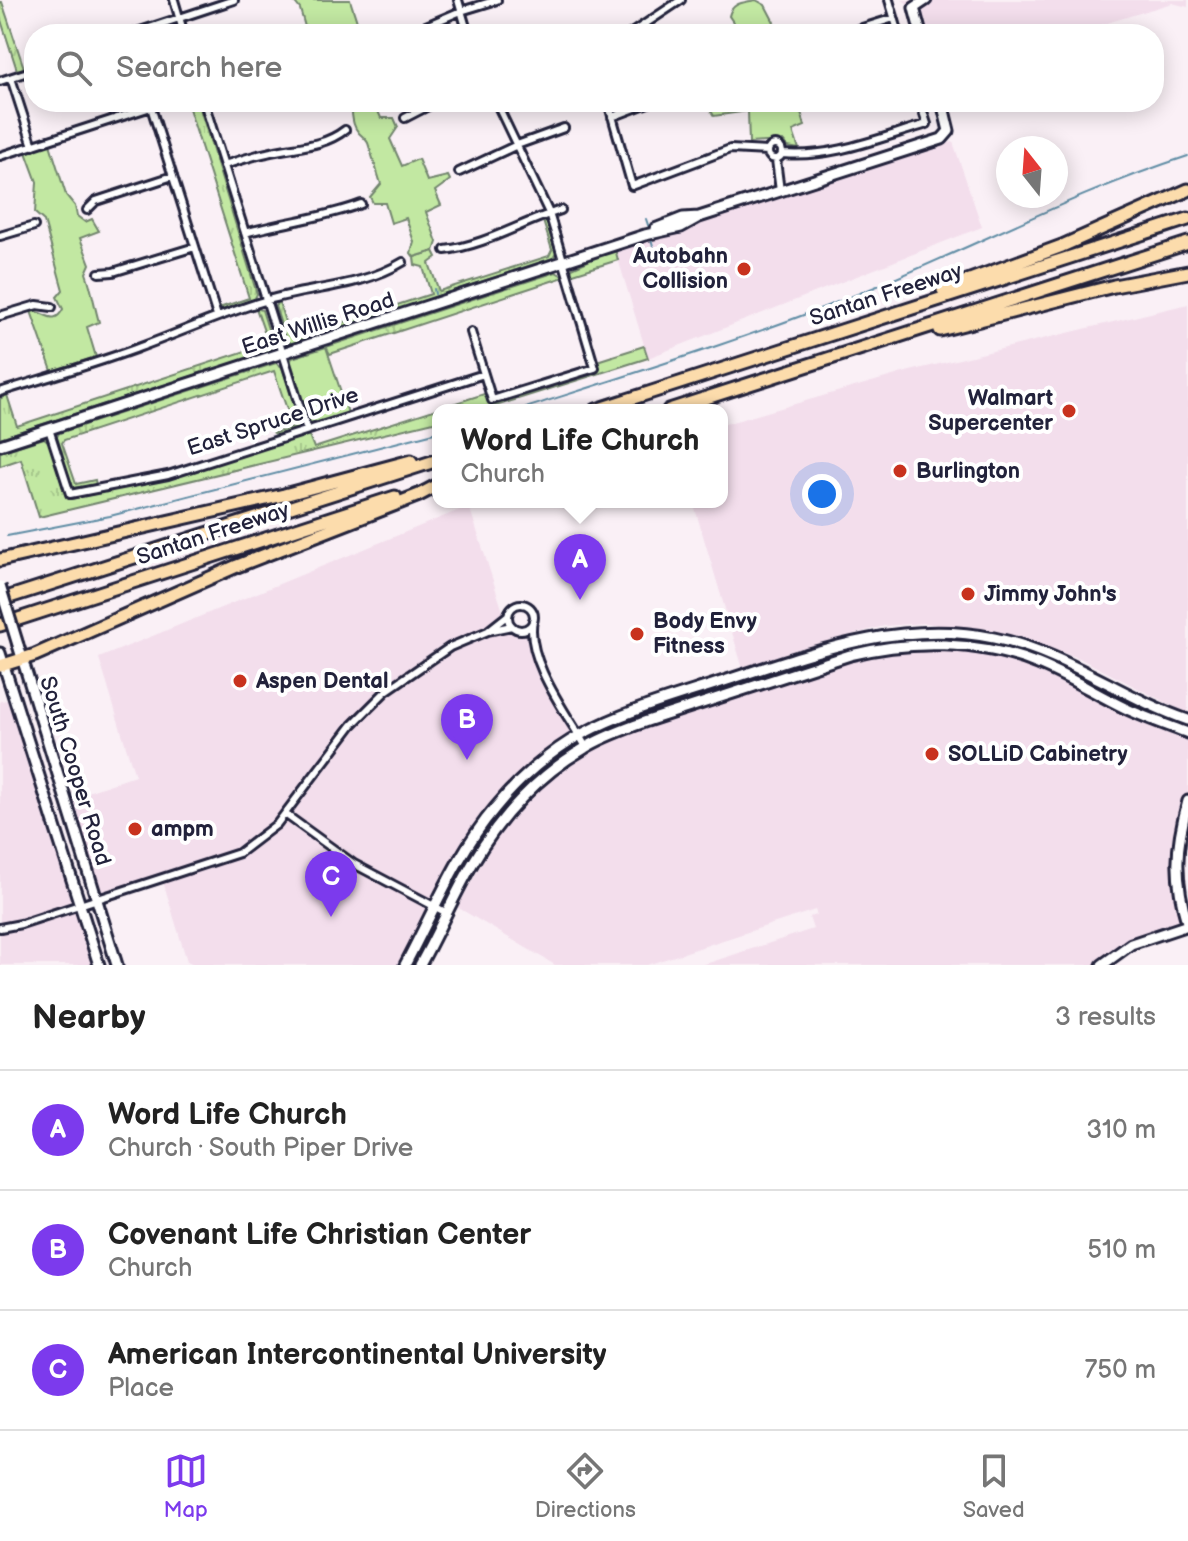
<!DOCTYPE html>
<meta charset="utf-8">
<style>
body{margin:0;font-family:"Balsamiq Sans",sans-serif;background:#f2f2f2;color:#222}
.compass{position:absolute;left:996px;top:136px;width:72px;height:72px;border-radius:50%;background:#fff;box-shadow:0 4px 20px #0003;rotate:343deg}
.you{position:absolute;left:822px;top:494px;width:28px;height:28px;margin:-20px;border:6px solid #fff;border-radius:50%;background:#1a73e8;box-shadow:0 0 0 12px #1a73e833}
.badge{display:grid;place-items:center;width:52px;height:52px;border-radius:50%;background:#7c3aed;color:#fff;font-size:26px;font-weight:700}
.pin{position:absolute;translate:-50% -66px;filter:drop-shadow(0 2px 4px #0008)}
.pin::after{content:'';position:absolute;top:42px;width:28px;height:24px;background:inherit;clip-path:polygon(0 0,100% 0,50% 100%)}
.popup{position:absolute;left:432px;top:404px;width:296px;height:104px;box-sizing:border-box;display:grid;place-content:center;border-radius:16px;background:#fff;filter:drop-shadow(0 2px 6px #0005);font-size:26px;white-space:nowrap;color:#767676}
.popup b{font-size:30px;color:#222}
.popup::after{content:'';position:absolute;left:50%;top:100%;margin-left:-16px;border:16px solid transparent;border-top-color:#fff}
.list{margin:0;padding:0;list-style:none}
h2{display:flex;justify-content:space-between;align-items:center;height:104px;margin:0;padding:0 32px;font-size:34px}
h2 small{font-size:26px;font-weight:400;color:#767676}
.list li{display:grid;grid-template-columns:52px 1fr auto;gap:24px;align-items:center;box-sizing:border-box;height:120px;padding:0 32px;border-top:2px solid #e0e0e0}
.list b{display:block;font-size:30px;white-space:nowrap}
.list p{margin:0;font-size:26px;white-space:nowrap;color:#767676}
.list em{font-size:26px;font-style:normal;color:#767676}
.icon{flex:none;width:44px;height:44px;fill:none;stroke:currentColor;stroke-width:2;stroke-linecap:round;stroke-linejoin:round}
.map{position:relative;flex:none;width:1188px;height:965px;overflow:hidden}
.search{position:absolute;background:#fff;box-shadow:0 4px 20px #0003;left:24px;right:24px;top:24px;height:88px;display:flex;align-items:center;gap:20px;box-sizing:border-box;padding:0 28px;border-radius:32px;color:#767676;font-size:30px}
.sheet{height:464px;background:#fff}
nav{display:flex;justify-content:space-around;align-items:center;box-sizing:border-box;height:112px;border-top:2px solid #e0e0e0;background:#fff;font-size:22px;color:#767676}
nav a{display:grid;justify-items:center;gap:4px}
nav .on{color:#7c3aed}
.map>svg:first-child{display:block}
.built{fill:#f3deec}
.grass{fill:url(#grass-tufts);stroke:#72856e;stroke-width:2}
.park{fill:#c2e8a2;stroke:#72856e;stroke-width:2}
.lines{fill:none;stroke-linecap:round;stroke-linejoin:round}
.stream{stroke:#608da5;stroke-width:2}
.street-casing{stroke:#22223b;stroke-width:12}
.secondary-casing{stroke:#22223b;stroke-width:15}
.highway-casing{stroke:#22223b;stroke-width:17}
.street{stroke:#fff;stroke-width:6}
.secondary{stroke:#fff;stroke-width:9}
.highway{stroke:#fcdcac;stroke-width:11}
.secondary-bridge-casing{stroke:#22223b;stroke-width:15;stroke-linecap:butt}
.secondary-bridge{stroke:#fff;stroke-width:9}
.poi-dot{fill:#c8321e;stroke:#fff;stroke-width:3}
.labels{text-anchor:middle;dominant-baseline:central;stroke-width:8;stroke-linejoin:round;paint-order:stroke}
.poi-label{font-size:22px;font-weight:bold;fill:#22223b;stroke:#fff;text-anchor:start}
.street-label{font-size:22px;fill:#22223b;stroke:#fff}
</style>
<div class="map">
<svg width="1188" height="965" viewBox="0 0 1188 965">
<defs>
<pattern id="grass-tufts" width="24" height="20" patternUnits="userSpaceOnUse" patternTransform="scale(2)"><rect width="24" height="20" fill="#c2e8a2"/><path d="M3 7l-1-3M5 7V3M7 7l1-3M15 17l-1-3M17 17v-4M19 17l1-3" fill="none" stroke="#a6c78c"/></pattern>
</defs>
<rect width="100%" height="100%" fill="#faf0f6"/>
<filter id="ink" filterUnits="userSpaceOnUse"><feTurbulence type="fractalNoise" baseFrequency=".0125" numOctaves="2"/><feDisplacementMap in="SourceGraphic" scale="16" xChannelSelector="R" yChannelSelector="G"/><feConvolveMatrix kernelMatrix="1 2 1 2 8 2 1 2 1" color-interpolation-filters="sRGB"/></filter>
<g filter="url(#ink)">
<!-- built -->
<path class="built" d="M902 0H1188V7L1172 3 1072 34H921L914 8Z
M953 142 982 227 648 358 615 249 638 240 688 227 935 146Z
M1188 304V714L1079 658 1009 635 926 623 884 626 795 650 743 669 693 502H722V425L910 371Z
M469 506 505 618 492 627 512 626 520 630 532 643 538 660 579 735 541 764 479 829 405 965H195L187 961 162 878 96 899 64 800 135 776 99 658Z
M934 645 1003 653 1188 733V801L1177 846 1188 925 1141 940 1102 965H702L813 929 809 917 817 915 815 910 647 965H555L457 907 498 835 535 792 587 752 646 727 750 695 749 688 850 655Z
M15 699 99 965H0V701Z"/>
<!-- grass -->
<path class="grass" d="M0 2H2L24 68 17 70 0 17Z
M187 102H198L257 294 254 300 223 310 219 308 249 298Z
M543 221 547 223 556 253 553 258 293 344 286 340 275 306 279 302 289 335 295 338 431 294 423 267 415 265 414 257 434 251 437 257 429 263 439 291 549 256 552 250Z
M615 249 618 260 570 275 572 268Z
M556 272 564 277 330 354 326 347Z
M256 308 262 310 273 345 270 351 0 438V399L7 395 17 426 264 345 267 340Z
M644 346 648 358 483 410H438V421L39 517 21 459 0 466V452L44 438 49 442 64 491 71 499 170 478 308 433 314 448 487 393V400L498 403 595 373 599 367 597 361Z
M276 363 282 367 301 425 298 429 277 435 274 433 293 427 274 371 64 440 62 443 76 484 95 480 96 485 71 488 55 440 59 433Z"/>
<!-- park -->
<path class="park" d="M293 0H350L361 34H307L300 9Z
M756 0 765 5 775 24 764 27 766 34H741L729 16C732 2 743 3 756 0Z
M350 102H374L381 118H394L398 127 390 139 402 166 418 159 427 181 448 176 450 180 435 191 441 205 426 212 437 242 434 251 414 257 411 253 414 242 406 218 391 223 385 203H373L370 197 381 184 368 143C366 139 362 136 359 133 351 125 353 113 350 102Z
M726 102H773C777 112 791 113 801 112L805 126 793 131 799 149 788 147 783 141 749 143 748 111 714 116 711 111Z
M50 144 66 195 75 206 77 216 85 222 92 219 99 231 80 238 90 264 86 273C92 289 94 305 99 322L87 327 96 357 52 371 31 311C45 311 54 327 63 309L57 297 63 290 44 221 35 213 37 182 26 152Z
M326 347 348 413 311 424 307 422 289 364 292 358Z"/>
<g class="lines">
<!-- stream -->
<path class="stream" d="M646 219 649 228
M651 239 654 249
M434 289 435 294
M519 410C638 372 759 335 875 287 979 244 1080 191 1188 156
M7 536 110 516 438 432"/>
<!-- street casing -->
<g class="street-casing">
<path id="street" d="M174 0 184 34
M458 0 468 34
M889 0 899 34
M131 34 234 0
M407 34 461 11 497 0
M630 34 681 0
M843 34 894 18
M11 78 33 146
M0 81 34 70
M204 102 307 430
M608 102 632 186 730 149 768 151
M788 102 789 106 801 102
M612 117 651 102
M405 118 436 102
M768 152a7 7 0 1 1 14 0a7 7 0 1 1-14 0Z
M783 154C833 158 879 138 927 124L920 102
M0 156 151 107 217 316
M776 160 780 191
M224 165C238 161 252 156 267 153 294 146 322 148 345 130
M459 172 517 145 564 128
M87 210 96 201 173 176
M245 233C283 222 324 218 361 204
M0 236 34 226
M445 250C486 245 522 222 561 210
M99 273 113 272 195 247
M0 316 37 305 52 307
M471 332 492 400 595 368 549 213 496 102
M0 392C45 378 91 365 135 349 180 333 222 313 268 300 313 287 362 287 403 262
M49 429 70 494 168 475 484 374
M508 617a13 13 0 1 1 26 0a13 13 0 1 1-26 0Z
M533 620C525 659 567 714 586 747
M489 630 508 615
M285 814 354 864 447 913
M0 928 21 924 239 853 277 824 352 725 386 691 450 647 488 631 512 626"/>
</g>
<!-- secondary casing -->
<g class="secondary-casing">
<path id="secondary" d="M921 34 914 8 926 0
M655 229 683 218 699 217 942 139 949 131 942 102
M0 445 645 235 681 227 699 217
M18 645 117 965
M0 653 99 965
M1188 801C1175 848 1174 879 1188 926
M405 965C433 913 456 854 495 808 518 780 550 751 582 734 625 711 672 698 718 683 808 654 898 618 994 638 1065 652 1121 697 1188 720
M420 965C439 931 454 895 474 861 500 816 540 774 585 748 604 736 626 729 647 721L850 655C910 640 980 640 1038 664 1068 676 1096 694 1125 708 1146 718 1167 725 1188 733
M1102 965 1131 944 1188 925"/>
</g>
<!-- highway casing -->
<g class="highway-casing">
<path id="highway" d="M943 290 1062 246 1188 190
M940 330 1114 286 1188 272
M596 410 1188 219
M669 410 1188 243
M0 560 284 495 411 461
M0 600 438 460
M0 625 395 497
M0 666 35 655 237 566 419 495 438 485"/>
</g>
<!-- street -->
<use href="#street" class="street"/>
<!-- secondary -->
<use href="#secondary" class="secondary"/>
<!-- highway -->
<use href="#highway" class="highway"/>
<!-- secondary-bridge casing -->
<g class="secondary-bridge-casing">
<path id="secondary-bridge" d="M0 586 18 645"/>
</g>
<!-- secondary-bridge -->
<use href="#secondary-bridge" class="secondary-bridge"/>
</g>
</g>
<!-- markers -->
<g class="poi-dot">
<circle cx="744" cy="269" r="8"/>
<circle cx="1069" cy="411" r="8"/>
<circle cx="900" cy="471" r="8"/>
<circle cx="968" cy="594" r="8"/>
<circle cx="637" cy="634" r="8"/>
<circle cx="240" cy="681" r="8"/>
<circle cx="932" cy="754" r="8"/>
<circle cx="135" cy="829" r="8"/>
</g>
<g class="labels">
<!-- poi labels -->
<g class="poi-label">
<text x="728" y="256" text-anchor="end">Autobahn<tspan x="728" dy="25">Collision</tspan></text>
<text x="1053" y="398" text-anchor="end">Walmart<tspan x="1053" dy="25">Supercenter</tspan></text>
<text x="916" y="471">Burlington</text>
<text x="984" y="594">Jimmy John's</text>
<text x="653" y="621">Body Envy<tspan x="653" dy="25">Fitness</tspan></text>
<text x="256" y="681">Aspen Dental</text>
<text x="948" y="754">SOLLiD Cabinetry</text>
<text x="151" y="829">ampm</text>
</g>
<!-- street labels -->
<g class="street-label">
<text transform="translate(886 295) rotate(-18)">Santan Freeway</text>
<text transform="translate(318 324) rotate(-18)">East Willis Road</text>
<text transform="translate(273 422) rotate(-18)">East Spruce Drive</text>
<text transform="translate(213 534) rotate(-18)">Santan Freeway</text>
<text transform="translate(75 771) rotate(73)">South Cooper Road</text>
</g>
</g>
</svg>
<svg class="compass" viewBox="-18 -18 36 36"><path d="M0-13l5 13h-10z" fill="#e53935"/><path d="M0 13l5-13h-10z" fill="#767676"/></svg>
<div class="you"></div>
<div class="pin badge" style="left:580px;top:600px">A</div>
<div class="popup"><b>Word Life Church</b>Church</div>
<div class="pin badge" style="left:467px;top:760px">B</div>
<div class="pin badge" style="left:331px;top:917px">C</div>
<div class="search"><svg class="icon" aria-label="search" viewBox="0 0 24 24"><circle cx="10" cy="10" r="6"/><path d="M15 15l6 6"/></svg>Search here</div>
</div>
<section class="sheet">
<h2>Nearby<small>3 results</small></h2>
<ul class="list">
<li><span class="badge">A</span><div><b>Word Life Church</b><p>Church · South Piper Drive</p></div><em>310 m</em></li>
<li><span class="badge">B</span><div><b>Covenant Life Christian Center</b><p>Church</p></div><em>510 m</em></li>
<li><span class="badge">C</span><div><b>American Intercontinental University</b><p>Place</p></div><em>750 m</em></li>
</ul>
</section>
<nav>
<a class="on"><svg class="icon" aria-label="map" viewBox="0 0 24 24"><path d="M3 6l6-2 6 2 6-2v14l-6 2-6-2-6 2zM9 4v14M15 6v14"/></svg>Map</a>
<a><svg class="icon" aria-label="directions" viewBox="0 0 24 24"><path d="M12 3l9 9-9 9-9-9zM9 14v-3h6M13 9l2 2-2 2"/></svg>Directions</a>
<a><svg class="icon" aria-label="saved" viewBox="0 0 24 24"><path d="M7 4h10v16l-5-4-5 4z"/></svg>Saved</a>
</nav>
